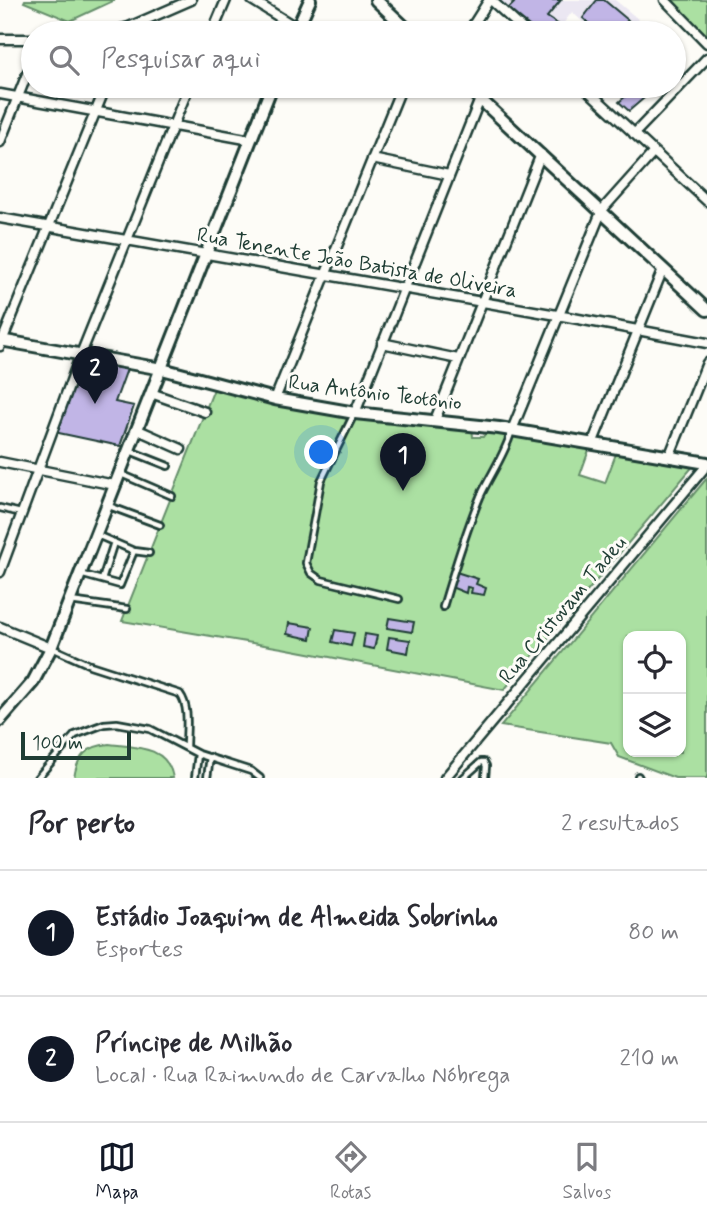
<!DOCTYPE html>
<html lang="pt">
<meta charset="utf-8">
<style>
body{margin:0;font-family:Mynerve,sans-serif;background:#f7f7f7;color:#2b2b33}
.controls{position:absolute;right:21px;bottom:21px;display:grid;overflow:hidden;border-radius:14px;box-shadow:0 2px 5px #0004}
.controls button{width:63px;height:63px;display:grid;place-items:center;padding:0;border:0;border-bottom:2px solid #e1e1e2;background:#fff;color:#2b2b33;font:35px sans-serif}
.scale{position:absolute;left:21px;bottom:18px;width:110px;box-sizing:border-box;padding-left:7px;border:4px solid #1f3d34;border-top:0;font-size:19px;line-height:24px;white-space:nowrap;color:#1f3d34;-webkit-text-stroke:5px #fdfcf7;paint-order:stroke}
.you{position:absolute;left:322px;top:453px;width:24px;height:24px;margin:-18px;border:5px solid #fff;border-radius:50%;background:#1a73e8;box-shadow:0 0 0 10px #1a73e833}
.badge{display:grid;place-items:center;width:46px;height:46px;border-radius:50%;background:#111827;color:#fff;font-size:23px;font-weight:700}
.pin{position:absolute;translate:-50% -58px;filter:drop-shadow(0 2px 4px #0008)}
.pin::after{content:'';position:absolute;top:37px;width:24px;height:21px;background:inherit;clip-path:polygon(0 0,100% 0,50% 100%)}
.list{margin:0;padding:0;list-style:none}
h2{display:flex;justify-content:space-between;align-items:center;height:91px;margin:0;padding:0 28px;font-size:30px}
h2 small{font-size:23px;font-weight:400;color:#7c7c81}
.list li{display:grid;grid-template-columns:46px 1fr auto;gap:21px;align-items:center;box-sizing:border-box;height:126px;padding:0 28px;border-top:2px solid #e1e1e2}
.list b{display:block;font-size:26px;white-space:nowrap}
.list p{margin:0;font-size:23px;white-space:nowrap;color:#7c7c81}
.list em{font-size:23px;font-style:normal;color:#7c7c81}
.icon{flex:none;width:38px;height:38px;fill:none;stroke:currentColor;stroke-width:2;stroke-linecap:round;stroke-linejoin:round}
.map{position:relative;flex:none;width:707px;height:778px;overflow:hidden}
.search{position:absolute;background:#fff;box-shadow:0 2px 5px #0004;left:21px;right:21px;top:21px;height:77px;display:flex;align-items:center;gap:18px;box-sizing:border-box;padding:0 24px;border-radius:38px;color:#7c7c81;font-size:26px}
.sheet{height:343px;background:#fff}
nav{display:flex;justify-content:space-around;align-items:center;box-sizing:border-box;height:98px;border-top:2px solid #e1e1e2;background:#fff;font-size:19px;color:#7c7c81}
nav a{display:grid;justify-items:center;gap:4px}
nav .on{color:#111827}
.map>svg:first-child{display:block}
.built{fill:#ebe7f2}
.green{fill:#abe0a2;stroke:#658e6b;stroke-width:2;fill-rule:evenodd}
.building{fill:#c1b5e6;stroke:#1f3d34;stroke-width:2}
.lines{fill:none;stroke-linecap:round;stroke-linejoin:round}
.lane-casing{stroke:#1f3d34;stroke-width:10}
.street-casing{stroke:#1f3d34;stroke-width:13}
.secondary-casing{stroke:#1f3d34;stroke-width:16}
.lane{stroke:#fdfcf7;stroke-width:4.5}
.street{stroke:#fdfcf7;stroke-width:8}
.secondary{stroke:#fdfcf7;stroke-width:10}
.labels{text-anchor:middle;dominant-baseline:central;stroke-width:6;stroke-linejoin:round;paint-order:stroke}
.street-label{font-size:21px;fill:#1f3d34;stroke:#fdfcf7}
</style>
<div class="map">
<svg width="707" height="778" viewBox="0 0 707 778">
<rect width="100%" height="100%" fill="#fdfcf7"/>
<filter id="ink" filterUnits="userSpaceOnUse"><feTurbulence type="fractalNoise" baseFrequency=".0143" numOctaves="2"/><feDisplacementMap in="SourceGraphic" scale="14" xChannelSelector="R" yChannelSelector="G"/><feConvolveMatrix kernelMatrix="1 2 1 2 8 2 1 2 1" color-interpolation-filters="sRGB"/></filter>
<g filter="url(#ink)">
<!-- built -->
<path class="built" d="M491 0H615L638 19 628 33H595L572 12 556 33H527Z"/>
<!-- green -->
<path class="green" d="M25 0H115L70 21 24 2Z
M666 0H707V43Z
M214 389 331 412 472 426 473 437H483L487 431 513 437 518 433 590 447 580 475 605 483 617 451 695 464 504 690 282 648 122 621Z
M707 478V778H675L619 757 611 743 501 726ZM628 636H681V752H628Z
M109 744C135 747 168 746 173 778H74C77 756 87 746 109 744Z"/>
<!-- building -->
<path class="building" d="M510 0H561L547 17 559 25 552 33H538L508 9 514 3Z
M597 0H604L628 20 617 33H600L583 18Z
M637 86H658L629 111 619 102Z
M81 361 127 369 115 402 134 406 120 446 54 432Z
M456 572 478 579 476 584 486 588 484 595 471 593 472 588 467 587 466 593 451 587Z
M389 618 414 622 412 632 387 628Z
M289 623 313 627 311 639 287 634Z
M335 630 354 633 351 646 332 642Z
M365 634 377 636 374 649 363 647Z
M389 637 410 640 408 653 387 649Z"/>
<g class="lines">
<!-- lane casing -->
<g class="lane-casing">
<path id="lane" d="M354 414 321 481 306 563 311 573 321 580 399 599
M130 451 168 466
M121 474 172 496
M109 506 160 525
M0 508 21 513
M97 535 134 551 149 553
M80 574 120 585 134 551
M102 580 114 542
M70 601 127 609
M443 607C454 570 465 533 480 497 490 475 504 456 511 433
M52 648 90 665 180 694C190 707 186 731 186 747
M638 776 639 778
M37 778 75 735 104 724 117 723 150 729 198 754 251 771 260 778
M195 778 198 754
M207 778 210 757
M463 778 481 762H484L486 766 485 778"/>
</g>
<!-- street casing -->
<g class="street-casing">
<path id="street" d="M252 0 297 28
M491 0 527 33
M665 0 707 43
M106 33 129 27 191 0
M212 33 226 0
M468 33 489 0
M0 39H33
M583 86 707 201
M0 94 251 140
M634 134 707 58
M0 142 33 59
M372 159 449 175
M0 218 557 315 707 343
M382 343 458 359
M0 346 106 86
M151 393 205 412
M275 399 402 86
M355 413 480 99
M435 420 541 154
M136 429 181 449
M512 430 602 210 654 152
M592 444 663 269
M669 457 707 363
M0 462 115 485
M0 572 81 354 189 86
M0 627 51 648
M445 778 707 465"/>
</g>
<!-- secondary casing -->
<g class="secondary-casing">
<path id="secondary" d="M376 0 411 33
M295 33 310 0
M466 86 707 310
M0 340 162 369 275 399 355 413 499 428 707 463
M0 720 33 682 51 648 272 86"/>
</g>
<!-- lane -->
<use href="#lane" class="lane"/>
<!-- street -->
<use href="#street" class="street"/>
<!-- secondary -->
<use href="#secondary" class="secondary"/>
</g>
</g>
<g class="labels">
<!-- street labels -->
<g class="street-label">
<text transform="translate(357 263) rotate(10)">Rua Tenente João Batista de Oliveira</text>
<text transform="translate(375 393) rotate(7)">Rua Antônio Teotônio</text>
<text transform="translate(563 610) rotate(-50)">Rua Cristovam Tadeu</text>
</g>
</g>
</svg>
<div class="controls">
<button><svg class="icon" aria-label="locate" viewBox="0 0 24 24"><circle cx="12" cy="12" r="6"/><path d="M12 2v4M12 18v4M2 12h4M18 12h4"/></svg></button>
<button><svg class="icon" aria-label="layers" viewBox="0 0 24 24"><path d="M12 4l9 5-9 5-9-5zM3 14l9 5 9-5"/></svg></button>
</div>
<div class="scale">100 m</div>
<div class="you"></div>
<div class="pin badge" style="left:403px;top:491px">1</div>
<div class="pin badge" style="left:95px;top:404px">2</div>
<div class="search"><svg class="icon" aria-label="search" viewBox="0 0 24 24"><circle cx="10" cy="10" r="6"/><path d="M15 15l6 6"/></svg>Pesquisar aqui</div>
</div>
<section class="sheet">
<h2>Por perto<small>2 resultados</small></h2>
<ul class="list">
<li><span class="badge">1</span><div><b>Estádio Joaquim de Almeida Sobrinho</b><p>Esportes</p></div><em>80 m</em></li>
<li><span class="badge">2</span><div><b>Príncipe de Milhão</b><p>Local · Rua Raimundo de Carvalho Nóbrega</p></div><em>210 m</em></li>
</ul>
</section>
<nav>
<a class="on"><svg class="icon" aria-label="map" viewBox="0 0 24 24"><path d="M3 6l6-2 6 2 6-2v14l-6 2-6-2-6 2zM9 4v14M15 6v14"/></svg>Mapa</a>
<a><svg class="icon" aria-label="directions" viewBox="0 0 24 24"><path d="M12 3l9 9-9 9-9-9zM9 14v-3h6M13 9l2 2-2 2"/></svg>Rotas</a>
<a><svg class="icon" aria-label="saved" viewBox="0 0 24 24"><path d="M7 4h10v16l-5-4-5 4z"/></svg>Salvos</a>
</nav>
